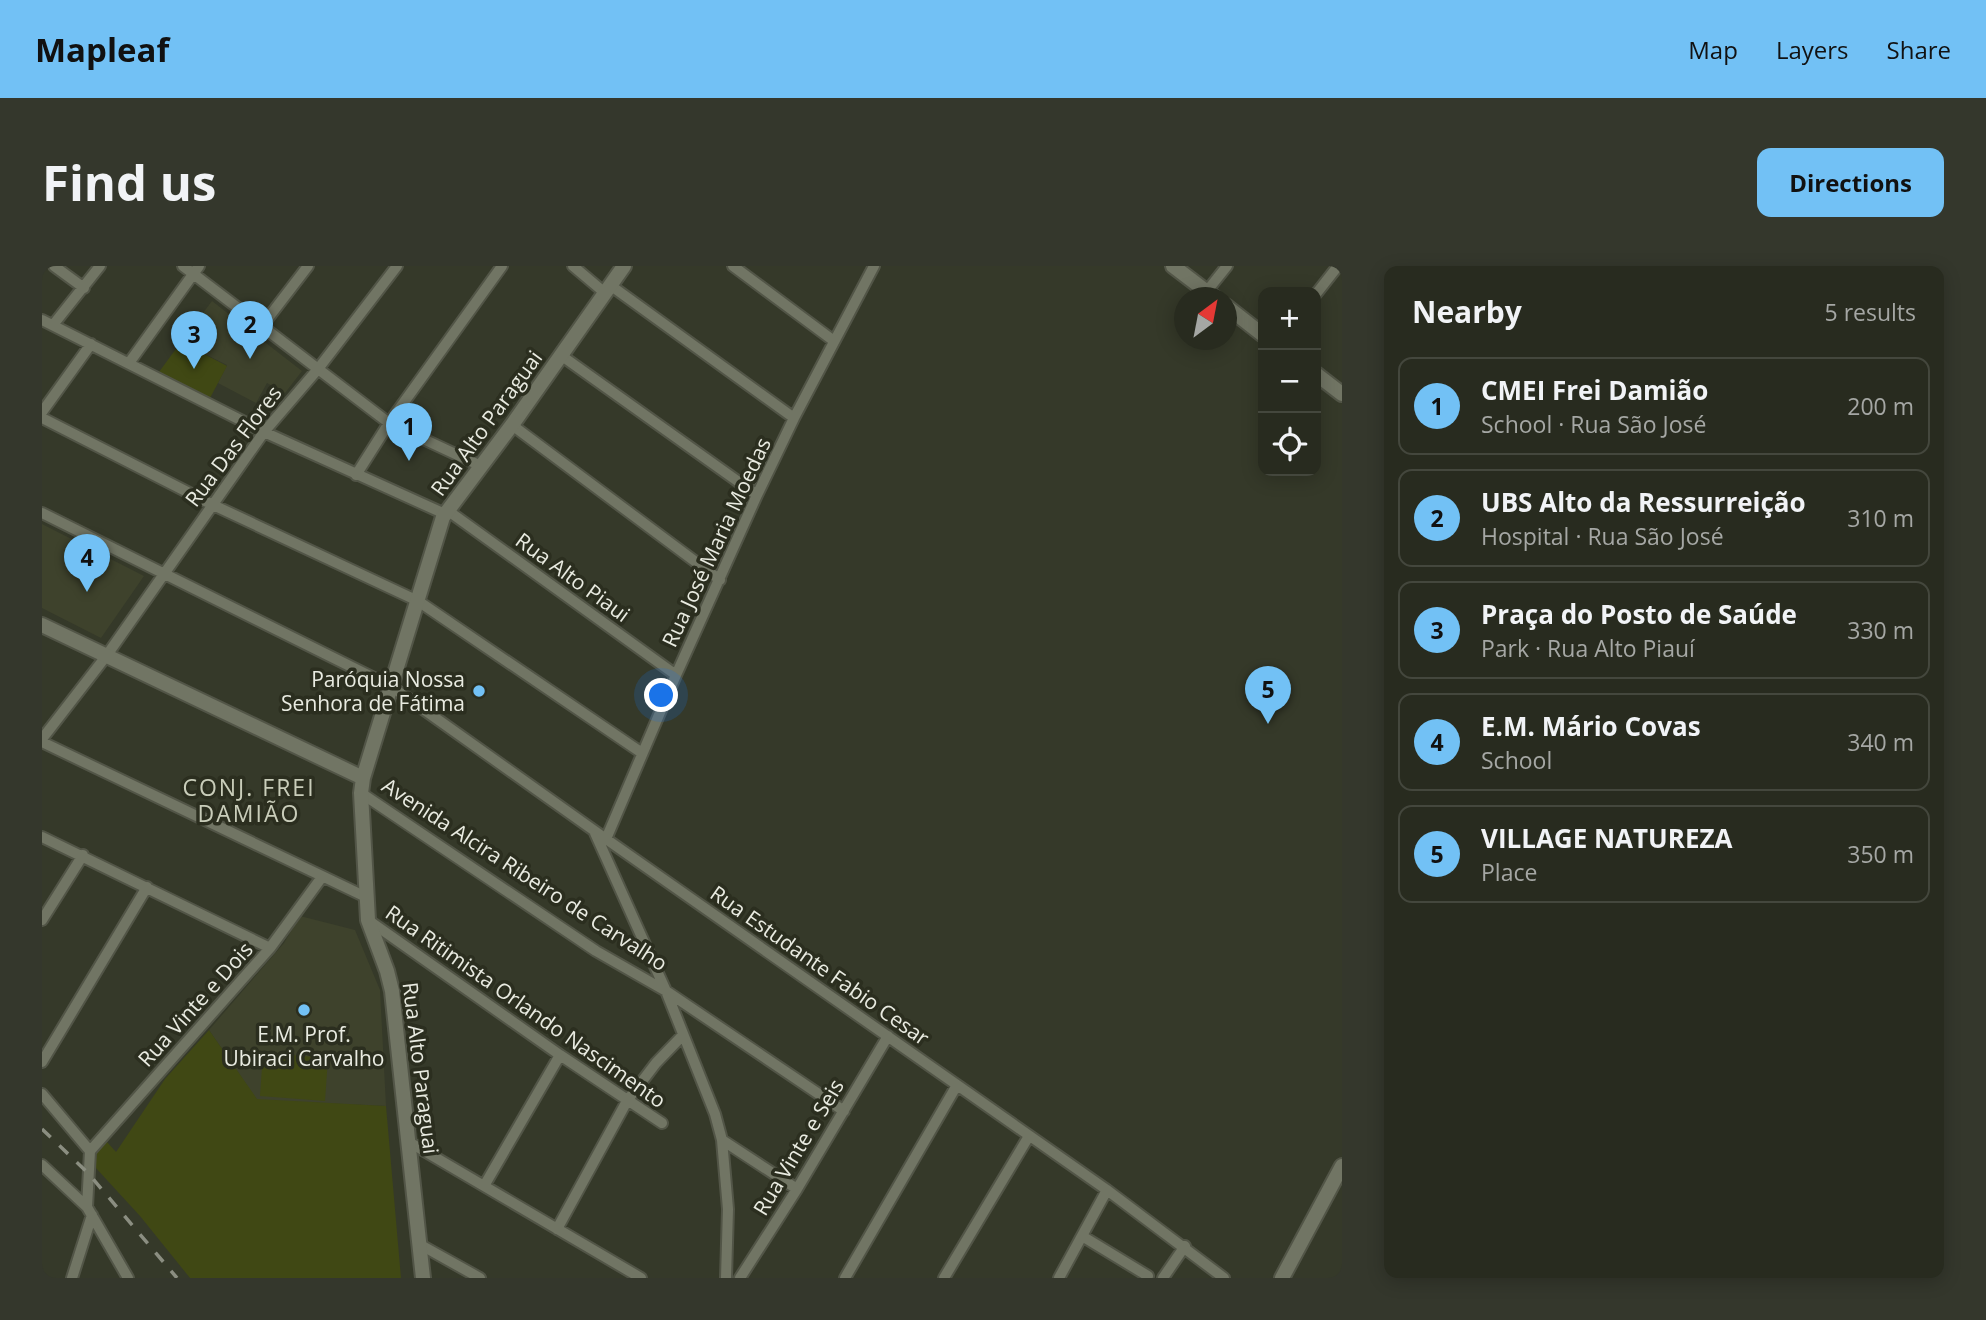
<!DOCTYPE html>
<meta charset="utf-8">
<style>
body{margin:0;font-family:"Open Sans",sans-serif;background:#34372c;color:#f1f3f6}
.controls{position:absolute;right:21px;top:21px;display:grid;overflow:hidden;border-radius:14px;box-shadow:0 4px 18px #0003}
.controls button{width:63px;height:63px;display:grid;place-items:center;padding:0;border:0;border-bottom:2px solid #44473d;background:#282b1f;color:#f1f3f6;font:35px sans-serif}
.compass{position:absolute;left:1132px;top:21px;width:63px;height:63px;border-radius:50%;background:#282b1f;box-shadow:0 4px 18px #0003;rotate:32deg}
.you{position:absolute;left:620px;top:430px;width:24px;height:24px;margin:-18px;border:5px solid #fff;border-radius:50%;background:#1a73e8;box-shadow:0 0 0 10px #1a73e833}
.badge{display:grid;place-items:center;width:46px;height:46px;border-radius:50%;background:#72c1f5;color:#111;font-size:23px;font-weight:700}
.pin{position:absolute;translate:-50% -58px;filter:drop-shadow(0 2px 4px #0008)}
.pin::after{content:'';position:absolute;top:37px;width:24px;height:21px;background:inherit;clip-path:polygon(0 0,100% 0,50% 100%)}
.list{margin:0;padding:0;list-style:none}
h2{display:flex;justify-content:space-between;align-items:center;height:91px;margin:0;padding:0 28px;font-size:30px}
h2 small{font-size:23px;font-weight:400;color:#a5a7a4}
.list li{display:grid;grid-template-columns:46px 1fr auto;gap:21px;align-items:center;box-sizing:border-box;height:98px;margin:0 14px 14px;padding:0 14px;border:2px solid #44473d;border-radius:14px}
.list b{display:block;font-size:26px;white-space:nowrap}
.list p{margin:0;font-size:23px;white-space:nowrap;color:#a5a7a4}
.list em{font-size:23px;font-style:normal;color:#a5a7a4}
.icon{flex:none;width:38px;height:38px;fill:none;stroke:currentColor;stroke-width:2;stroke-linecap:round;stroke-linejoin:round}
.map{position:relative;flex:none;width:1300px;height:1012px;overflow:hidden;border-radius:14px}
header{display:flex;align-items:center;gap:42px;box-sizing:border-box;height:98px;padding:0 35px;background:#72c1f5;color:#111}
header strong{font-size:33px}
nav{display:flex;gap:38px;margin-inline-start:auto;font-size:24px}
.intro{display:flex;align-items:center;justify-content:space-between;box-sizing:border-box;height:168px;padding:0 42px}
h1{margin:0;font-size:49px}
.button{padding:18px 32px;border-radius:14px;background:#72c1f5;color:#111;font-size:24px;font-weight:700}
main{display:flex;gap:42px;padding:0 42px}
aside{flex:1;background:#282b1f;border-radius:14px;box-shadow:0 4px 18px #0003}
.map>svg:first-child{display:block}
.built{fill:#3e422c}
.green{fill:#404814}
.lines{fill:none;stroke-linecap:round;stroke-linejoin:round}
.street-casing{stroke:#525547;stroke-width:14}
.secondary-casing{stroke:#525547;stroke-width:18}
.street{stroke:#717564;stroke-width:10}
.secondary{stroke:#717564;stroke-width:14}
.rail{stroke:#8b8e81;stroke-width:3.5;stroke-dasharray:12 12;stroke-linecap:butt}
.poi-dot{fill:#72c1f5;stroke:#2b2e1f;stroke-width:2.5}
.labels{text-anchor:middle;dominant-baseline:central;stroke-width:7;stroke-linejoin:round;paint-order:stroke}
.street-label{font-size:21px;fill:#e9ebe1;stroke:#2b2e1f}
.poi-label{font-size:21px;fill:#e9ebe1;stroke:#2b2e1f;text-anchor:end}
.neighbourhood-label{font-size:23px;letter-spacing:2px;fill:#c9cdba;stroke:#2b2e1f}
</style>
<header>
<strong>Mapleaf</strong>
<nav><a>Map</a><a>Layers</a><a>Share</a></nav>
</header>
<div class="intro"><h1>Find us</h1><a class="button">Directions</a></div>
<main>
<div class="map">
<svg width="1300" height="1012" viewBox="0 0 1300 1012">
<rect width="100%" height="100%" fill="#353929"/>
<!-- built -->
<path class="built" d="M170 35 260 105 243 127 225 117 214 137 176 117 185 99 139 76Z
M0 258 102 310 59 372 0 342Z
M258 650 313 664 338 724 344 840 215 834 167 764 242 677Z"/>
<!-- green -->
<path class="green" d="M139 76 185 100 168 132 117 106Z
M167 764 215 833 344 840 359 1012H148L98 950 53 901 55 887 65 876 74 886 123 813Z
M221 787 286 792 283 835 218 830Z"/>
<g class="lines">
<!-- street casing -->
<g class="street-casing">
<path id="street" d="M12 0 42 22
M141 0 347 157 439 200
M531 0 563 27
M691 0 792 75
M568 19 752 152
M1165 25 1185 0
M1274 28 1296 0
M0 54 222 166 403 248
M11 59 58 0
M220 60 266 0
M520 90 715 229
M87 97 157 0
M0 146 49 78
M0 152 169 238 376 335 600 487
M470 159 678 314
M314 209 347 157 460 0
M405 244 634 409
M0 247 350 421 564 573 1065 924 1182 1012
M0 473 65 389 222 166 276 103 355 0
M0 476 324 631
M319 527 554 685 624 725 802 845
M553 567 624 725 673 848 680 874 686 943 684 1012
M0 571 228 682
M564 573 634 409 715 229 752 152 832 0
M0 654 41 589
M326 654 518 789 620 857
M0 796 105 621
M0 828 48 885
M680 874 755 923
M367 876 599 1012
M48 885 228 682 280 611
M0 899 45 941 86 1012
M442 920 518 789
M45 941 48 885
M515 963 585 835 614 797 641 769
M1040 970 1106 1010
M377 978 438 1012
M30 1012 50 949
M698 1012 755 923 846 770
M803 1012 915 819
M902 1012 987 870
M1017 1012 1065 924
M1121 1012 1143 980"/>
</g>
<!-- secondary casing -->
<g class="secondary-casing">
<path id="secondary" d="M1131 0 1173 32
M1184 40 1221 69
M1274 108 1300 128
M0 359 321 512
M381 1012 350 725 345 705 326 654 319 527 321 512 401 251 470 159 582 0
M1240 1012 1300 900"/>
</g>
<!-- street -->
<use href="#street" class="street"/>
<!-- secondary -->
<use href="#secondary" class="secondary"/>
<!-- rail -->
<path class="rail" d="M0 863 46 907 135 1012"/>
</g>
<!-- markers -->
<g class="poi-dot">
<circle cx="437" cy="425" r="7"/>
<circle cx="262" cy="744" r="7"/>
</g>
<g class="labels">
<!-- street labels -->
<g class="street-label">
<text transform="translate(444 157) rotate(-54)">Rua Alto Paraguai</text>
<text transform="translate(191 180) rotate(-53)">Rua Das Flores</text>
<text transform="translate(674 276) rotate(-65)">Rua José Maria Moedas</text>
<text transform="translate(531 311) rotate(36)">Rua Alto Piaui</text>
<text transform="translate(483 608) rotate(33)">Avenida Alcira Ribeiro de Carvalho</text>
<text transform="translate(778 699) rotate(35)">Rua Estudante Fabio Cesar</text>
<text transform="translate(153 738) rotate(-48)">Rua Vinte e Dois</text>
<text transform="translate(484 740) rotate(35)">Rua Ritimista Orlando Nascimento</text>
<text transform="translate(379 802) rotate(83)">Rua Alto Paraguai</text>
<text transform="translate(756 881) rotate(-59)">Rua Vinte e Seis</text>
</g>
<!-- poi labels -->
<g class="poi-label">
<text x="423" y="413">Paróquia Nossa<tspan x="423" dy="24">Senhora de Fátima</tspan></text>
<text x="262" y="768" text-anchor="middle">E.M. Prof.<tspan x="262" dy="24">Ubiraci Carvalho</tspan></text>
</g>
<!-- neighbourhood labels -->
<g class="neighbourhood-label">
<text x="207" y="521">CONJ. FREI<tspan x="207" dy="26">DAMIÃO</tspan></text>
</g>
</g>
</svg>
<div class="controls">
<button>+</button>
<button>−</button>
<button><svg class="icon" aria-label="locate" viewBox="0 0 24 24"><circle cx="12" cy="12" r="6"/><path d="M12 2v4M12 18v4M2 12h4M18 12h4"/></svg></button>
</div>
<svg class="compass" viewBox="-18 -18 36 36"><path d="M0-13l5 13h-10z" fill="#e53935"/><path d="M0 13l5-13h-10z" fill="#a5a7a4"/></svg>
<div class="you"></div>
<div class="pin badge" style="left:367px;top:195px">1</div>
<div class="pin badge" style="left:208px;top:93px">2</div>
<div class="pin badge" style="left:152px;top:103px">3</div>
<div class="pin badge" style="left:45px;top:326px">4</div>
<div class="pin badge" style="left:1226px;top:458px">5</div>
</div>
<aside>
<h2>Nearby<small>5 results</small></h2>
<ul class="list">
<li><span class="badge">1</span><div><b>CMEI Frei Damião</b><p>School · Rua São José</p></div><em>200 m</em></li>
<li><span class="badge">2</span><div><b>UBS Alto da Ressurreição</b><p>Hospital · Rua São José</p></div><em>310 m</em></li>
<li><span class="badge">3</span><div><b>Praça do Posto de Saúde</b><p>Park · Rua Alto Piauí</p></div><em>330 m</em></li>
<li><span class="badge">4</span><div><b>E.M. Mário Covas</b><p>School</p></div><em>340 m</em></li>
<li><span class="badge">5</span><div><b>VILLAGE NATUREZA</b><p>Place</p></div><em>350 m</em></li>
</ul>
</aside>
</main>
